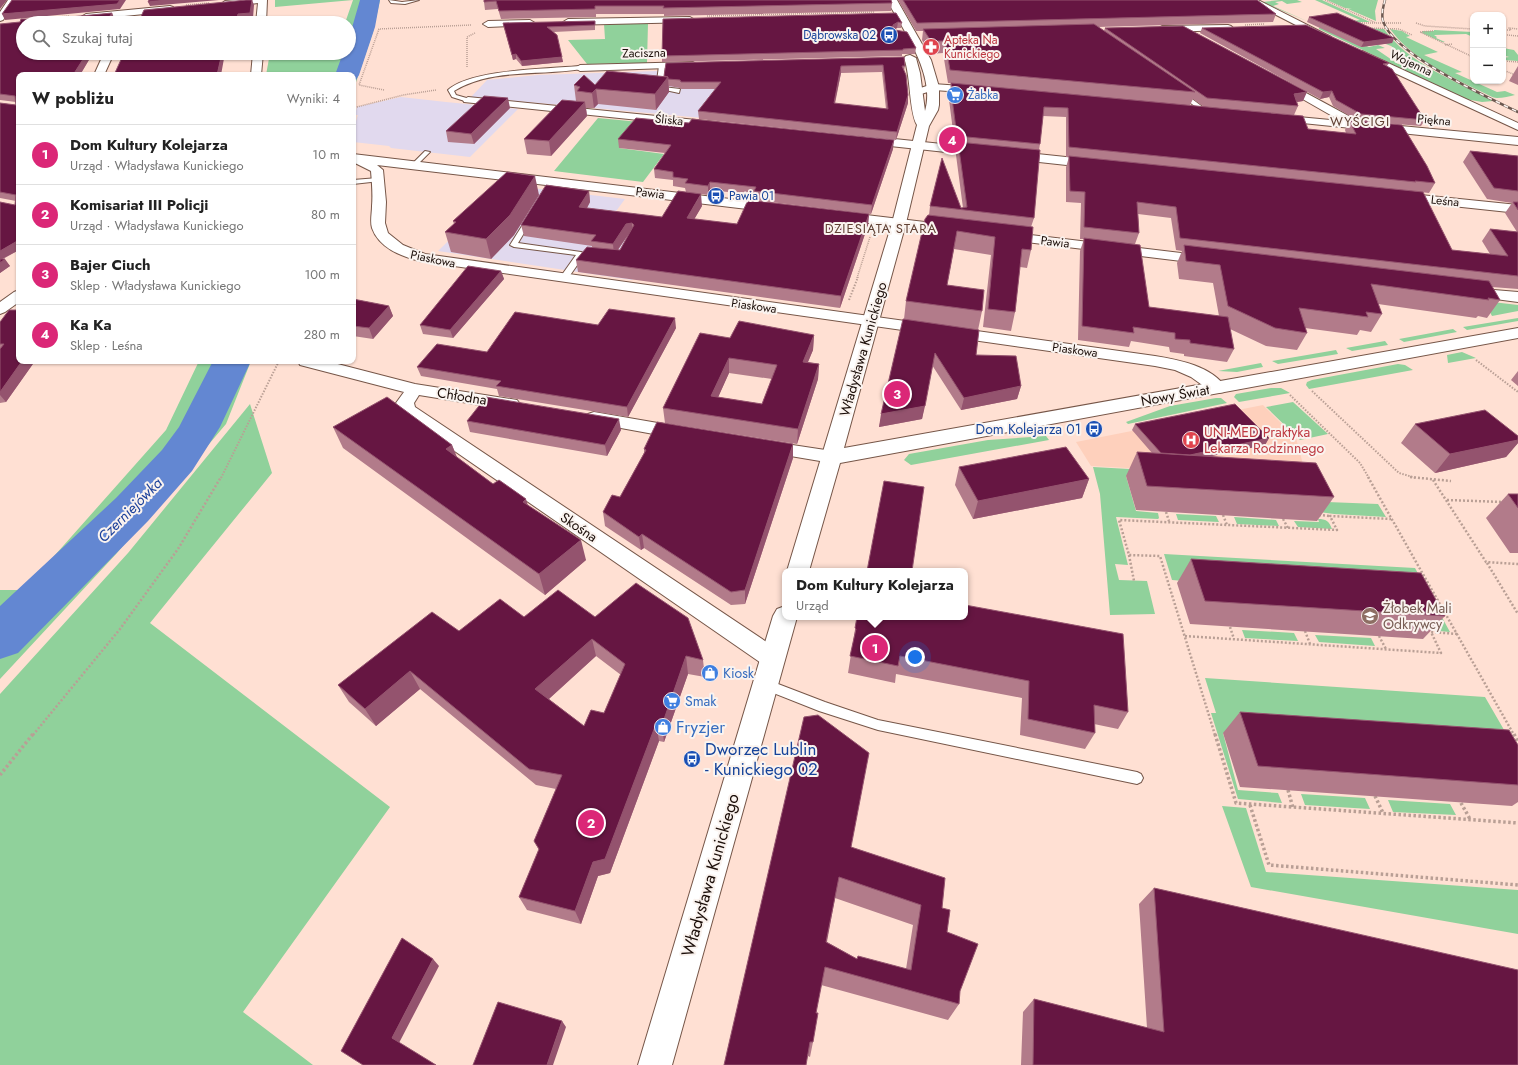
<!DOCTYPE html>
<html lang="pl">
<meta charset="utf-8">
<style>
body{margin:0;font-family:Jost,sans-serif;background:#f6f6f6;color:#222}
.controls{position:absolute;right:12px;top:12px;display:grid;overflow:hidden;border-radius:8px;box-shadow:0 1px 3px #0004}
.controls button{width:36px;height:36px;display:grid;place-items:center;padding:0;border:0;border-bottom:1px solid #e0e0e0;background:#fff;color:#222;font:20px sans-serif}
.you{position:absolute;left:915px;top:657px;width:14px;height:14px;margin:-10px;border:3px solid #fff;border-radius:50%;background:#1a73e8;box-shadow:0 0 0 6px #1a73e833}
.badge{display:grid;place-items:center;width:26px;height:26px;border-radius:50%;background:#db2777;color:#fff;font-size:13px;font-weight:700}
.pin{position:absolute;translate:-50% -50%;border:2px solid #fff;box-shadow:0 1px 4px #0006}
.popup{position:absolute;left:782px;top:568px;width:186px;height:52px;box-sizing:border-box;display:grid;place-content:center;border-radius:8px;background:#fff;filter:drop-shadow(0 1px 3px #0005);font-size:13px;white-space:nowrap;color:#767676}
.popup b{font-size:15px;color:#222}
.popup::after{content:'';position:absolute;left:50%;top:100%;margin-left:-8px;border:8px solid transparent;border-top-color:#fff}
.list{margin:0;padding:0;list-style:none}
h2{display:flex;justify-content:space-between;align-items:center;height:52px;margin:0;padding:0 16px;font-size:17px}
h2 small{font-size:13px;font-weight:400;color:#767676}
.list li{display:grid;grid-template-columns:26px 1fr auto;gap:12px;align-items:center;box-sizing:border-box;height:60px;padding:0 16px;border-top:1px solid #e0e0e0}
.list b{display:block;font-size:15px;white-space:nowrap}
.list p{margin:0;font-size:13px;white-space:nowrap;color:#767676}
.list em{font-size:13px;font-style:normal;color:#767676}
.icon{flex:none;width:22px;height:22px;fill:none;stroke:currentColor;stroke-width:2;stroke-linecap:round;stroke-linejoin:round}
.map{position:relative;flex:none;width:1518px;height:1065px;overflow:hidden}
.search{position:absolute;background:#fff;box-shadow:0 1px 3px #0004;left:16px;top:16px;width:340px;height:44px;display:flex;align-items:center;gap:10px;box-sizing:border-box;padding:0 14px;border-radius:22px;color:#767676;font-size:15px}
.panel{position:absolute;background:#fff;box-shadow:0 1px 3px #0004;left:16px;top:72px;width:340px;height:292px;border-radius:8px}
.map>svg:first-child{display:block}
.commercial{fill:#e1d9ee}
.built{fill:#fed0bc}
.green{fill:#90d19b}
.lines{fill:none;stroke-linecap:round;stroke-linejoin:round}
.river{fill:#6387d2;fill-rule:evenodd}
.lane-casing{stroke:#765648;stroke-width:2}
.street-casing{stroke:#765648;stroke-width:2}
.secondary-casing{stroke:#765648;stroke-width:2}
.path-far3{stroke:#b99f95;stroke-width:1.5;stroke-dasharray:1 1;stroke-linecap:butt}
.path-far2{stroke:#b99f95;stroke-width:2;stroke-dasharray:1.5 1.5;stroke-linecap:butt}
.path-far1{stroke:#b99f95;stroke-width:2.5;stroke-dasharray:2 2;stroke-linecap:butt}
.path{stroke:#b99f95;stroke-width:3.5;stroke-dasharray:2.5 2.5;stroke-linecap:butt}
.lane{fill:#fff;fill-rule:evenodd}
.street{fill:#fff;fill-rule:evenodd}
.secondary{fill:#fff;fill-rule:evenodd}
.rail-casing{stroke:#6c5850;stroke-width:2.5}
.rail{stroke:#faf3ef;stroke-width:1.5;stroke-dasharray:4.5;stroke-linecap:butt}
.wall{fill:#b27b8a;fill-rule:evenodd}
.shaded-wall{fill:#94536e}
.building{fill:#661642;stroke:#94536e;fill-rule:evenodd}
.labels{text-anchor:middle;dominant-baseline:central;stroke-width:4;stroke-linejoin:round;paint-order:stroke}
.far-transit-label{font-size:12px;fill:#164399;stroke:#faf3ef;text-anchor:end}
.far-health-label{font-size:12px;fill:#be3a42;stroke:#faf3ef;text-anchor:start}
.far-street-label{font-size:12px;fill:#1b0e09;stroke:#faf3ef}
.far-shop-label{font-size:12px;fill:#366cbe;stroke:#faf3ef;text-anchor:start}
.far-neighbourhood-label{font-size:13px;letter-spacing:1px;fill:#604134;stroke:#faf3ef}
.street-label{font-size:14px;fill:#1b0e09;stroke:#faf3ef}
.transit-label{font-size:14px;fill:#164399;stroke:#faf3ef;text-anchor:end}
.health-label{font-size:14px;fill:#be3a42;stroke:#faf3ef;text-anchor:start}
.education-label{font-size:14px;fill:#785e54;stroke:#faf3ef;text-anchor:start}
.shop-label{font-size:14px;fill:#366cbe;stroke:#faf3ef;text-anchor:start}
.water-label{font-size:15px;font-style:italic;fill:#1d429b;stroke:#faf3ef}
.near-shop-label{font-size:17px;fill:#366cbe;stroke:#faf3ef;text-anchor:start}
.near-transit-label{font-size:17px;fill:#164399;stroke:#faf3ef;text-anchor:start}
.near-street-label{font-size:17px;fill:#1b0e09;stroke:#faf3ef}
</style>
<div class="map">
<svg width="1518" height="1065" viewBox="0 0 1518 1065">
<rect width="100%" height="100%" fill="#ffe0d3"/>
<!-- commercial -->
<path class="commercial" d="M716 69 725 120 471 97 487 80 538 75Z
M401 97 446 102 518 109 470 157 391 148 389 146 353 142V130L358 115H355L357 107Z
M506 185 625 199 608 222 659 238 632 280 438 251Z"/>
<!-- built -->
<path class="built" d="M1263 405 1296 438 1304 468 1308 478 1091 466 1076 442Z"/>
<!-- green -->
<path class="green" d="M275 0H380L373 32 353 91V75H266L270 53H349V23H345L353 0 275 7Z
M1280 0H1297L1302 2 1287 4 1282 1 1275 2 1279 4 1273 6 1309 22 1262 2Z
M1306 0H1322L1370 22H1355L1353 21 1360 20 1315 0Z
M1327 0H1378L1375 11 1376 21 1348 9H1352L1345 8Z
M648 23 647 63 587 64 568 40 605 39 604 24Z
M1321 27 1369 47 1378 45 1385 48 1376 49 1398 64C1406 63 1411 67 1418 66L1391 46 1378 41 1362 28 1384 29C1408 63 1457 82 1493 101L1482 102 1465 99 1319 29V28Z
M1390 29 1402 31 1410 36 1406 37 1438 52 1424 55 1462 72 1455 73 1497 92 1505 91 1515 95C1510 96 1503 98 1497 98 1492 98 1485 93 1480 91 1449 76 1411 58 1390 29Z
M1434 30 1472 32 1473 37 1466 34 1434 35 1437 37 1436 38 1445 42H1442L1422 33 1423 31H1434Z
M1503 48 1514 50 1518 55V61L1503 60V58L1509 57 1503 55Z
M598 118 640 122 619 148 664 154 643 182 554 171Z
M1484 301 1518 305V311L1492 316Z
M1518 318V321L1467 330 1463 327Z
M1453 329 1457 332 1404 342 1399 339Z
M1385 341 1388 345 1352 351 1346 348Z
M1336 350 1338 354 1278 364 1272 361Z
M1462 352 1476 358 1448 363 1447 355Z
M199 361H251L226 424 117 553 0 679V590H24L166 430Z
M1261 363 1263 367 1237 372 1218 371Z
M1398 364 1405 365 1413 370 1309 389 1306 385 1307 382 1312 380Z
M1271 388H1281L1290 393 1239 402 1234 397 1236 394Z
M1216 398H1221L1227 403 1128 424 1126 422 1170 406Z
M1293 402 1328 434 1300 440 1266 407Z
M250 404 272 473 150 623 390 807 243 1012 313 1065H0V694L128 553Z
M1046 436 1049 440 911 465 904 460 909 454 988 440Z
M1093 467 1315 479 1327 502 1378 504 1386 517 1334 514 1312 511 1126 476 1136 511 1158 513 1159 518 1158 519 1116 517 1128 565 1115 564 1119 580 1147 581 1155 614 1110 615 1100 494Z
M1176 514 1216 516 1219 522 1178 520Z
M1234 517 1276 520 1279 526 1237 524Z
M1318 519C1326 519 1329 521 1332 529L1298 527 1294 521 1319 522Z
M1164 554 1415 568 1450 632 1439 631 1436 624 1196 582 1172 580Z
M1242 630 1294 633 1298 641 1245 638Z
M1315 635 1371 638 1375 646 1319 642Z
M1205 678 1485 697 1518 754 1223 733 1238 790 1278 793 1282 803 1238 799 1211 713H1216Z
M1301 794 1365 798 1370 809 1305 805Z
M1388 800 1450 804 1456 815 1393 812Z
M1222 806 1246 808 1266 872 1518 890V934L1251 887Z"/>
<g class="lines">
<!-- river -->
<path class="river" d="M360 0H380L375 27 359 75 356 80 353 81V75H335L343 53H349V38Z
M213 361H251L220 427 192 471 148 521 18 653 0 659V606L116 498 162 450 179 427Z"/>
<!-- lane casing -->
<g class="lane-casing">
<path id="lane" d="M389 0 402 2 419 0 405 4 391 3Z
M662 64 665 66 663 87 680 89 679 93 656 88 659 66Z
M580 66 582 67V69C540 76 492 68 454 91L456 95 470 99 471 100 468 102 452 97 448 90C472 69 548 69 580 66Z
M1180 93H1184L1208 111V113H1204L1180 95Z
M425 151 430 152 416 166H412V164Z
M378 178 380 179V181L353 184V180Z
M530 216 533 218 518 243 581 252 585 254 566 281H563L559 279 576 255 514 247 510 245 527 218Z
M765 679 825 702 878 720 1137 772 1141 774 1143 778 1141 782 1137 784 878 730 819 711 761 688 759 684 761 680Z"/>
</g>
<!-- street casing -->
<g class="street-casing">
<path id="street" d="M8 0H17L3 20 0 21V12Z
M237 0H267L266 23H256L258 3 225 7 221 4 225 1Z
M1247 0H1258L1331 37 1329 39H1323Z
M170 6 173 7 175 9 173 11 86 20 81 17 86 14Z
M690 17 695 20 693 22 568 25 563 22 568 19Z
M530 20 535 23 533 25 488 27 483 24 488 21Z
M1228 25 1231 26 1233 28 1231 30 1162 32 1157 29 1162 26Z
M1362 51 1518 123V130L1358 56 1357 54Z
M104 53H114L104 75H94Z
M253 53H263L261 75H251Z
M693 62 698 65 697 67 580 71 575 68 580 65Z
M1282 80 1356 120 1358 122 1518 137V145L1273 120 1271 118 1273 116 1277 115 1341 121 1278 85 1277 83 1278 81Z
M933 84 976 87 981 90 976 93 934 90 918 95 913 92 914 90Z
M468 97 716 122 720 123 722 125 720 127 716 128 464 102 463 100Z
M866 136 1094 160 1098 161 1100 164 1098 167 1094 168 862 143 860 140 862 137Z
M353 154 773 204 778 205 780 208 778 211 773 212 377 165 383 170 386 202 385 223 388 233 403 245 425 254 1155 356C1179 360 1212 366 1226 388L1224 392 1218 393 1212 392 1191 377 1175 370 1155 366 419 261C401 256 379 248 372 228 370 221 372 213 372 206 373 195 372 183 371 171L353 162Z
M1401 193 1518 205V213L1396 200 1394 197 1396 194Z
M841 212 950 225 955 226 957 229 955 232 950 233 836 219 834 216 836 213Z
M1006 232 1206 256 1211 257 1213 260 1211 263 1206 264 1001 239 999 236 1001 233Z
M1470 288 1518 292V302L1465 295 1463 292 1465 289Z
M19 290V302L5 312 0 314V302L14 292Z
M298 361H326L415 384 517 400 520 404 517 408 511 410 419 395 414 403 415 407 780 651 783 658 780 665 772 668 764 665 401 414 396 403 404 392 300 365Z
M594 412 681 427 687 429 690 433 687 437 681 439 588 422 585 418 588 414Z
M766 441 832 451 839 453 841 457 839 461 832 463 760 451 757 447 760 443Z"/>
</g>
<!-- secondary casing -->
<g class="secondary-casing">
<path id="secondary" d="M887 0H897L931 60 939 87V105L938 110 929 126 906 223 844 448 1518 328V338L840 463 809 571H787L892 223 917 125C909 112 911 76 904 58L906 56 910 55 916 58 920 73 925 111C936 75 903 30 887 0Z
M785 606V617H797L672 1065H638L773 616 777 609Z"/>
</g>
<!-- path-far3 -->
<path class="path-far3" d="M1325 0 1376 23
M186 5 209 3
M707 16 875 12
M38 19 69 16
M1356 23H1401
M1416 23 1425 26 1473 29
M1245 25 1264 24
M1368 28 1399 29 1412 35
M1503 30H1511L1509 28 1518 29
M1433 31 1420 32 1473 57
M1507 35 1518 36
M1445 45 1452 44
M1503 61 1518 62
M467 67V37L475 33
M1503 70 1518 76
M384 90 359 85 379 29 471 25
M353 108 403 95 436 90
M857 278 870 237"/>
<!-- path-far2 -->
<path class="path-far2" d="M849 300 858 277
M1476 360 1518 392
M1312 391 1399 473 1416 478
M1290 395 1360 463 1369 478
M221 478 279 361"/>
<!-- path-far1 -->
<path class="path-far1" d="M1368 477 1514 735
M1410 477 1451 481
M1433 480 1486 562 1518 564
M1447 500 1503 502
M1166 512 1169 521
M1223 515 1227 525
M1319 515 1330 516
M1283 519 1288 528
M1129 555 1134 581
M1487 563 1518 614
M1230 627 1234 639
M1305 631 1310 644
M1185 636 1441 653 1431 632 1458 634
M1379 636 1386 649
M33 735 120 629 178 549 221 477
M1215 735 1160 556 1129 555 1119 520 1337 530 1330 516 1391 519"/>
<!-- path -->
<path class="path" d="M1215 734 1236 803 1518 823
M1514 734 1518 742
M0 775 33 734
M1288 790 1293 808
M1375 796 1383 813
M1461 803 1470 819
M1250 805 1269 865 1518 885"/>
<!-- lane -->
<use href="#lane" class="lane"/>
<!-- street -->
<use href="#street" class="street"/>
<!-- secondary -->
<use href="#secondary" class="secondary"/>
<!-- rail casing -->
<g class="rail-casing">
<path id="rail" d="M1385 0C1383 7 1381 14 1383 21 1393 54 1487 97 1518 112"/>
</g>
<!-- rail -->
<use href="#rail" class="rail"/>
</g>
<!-- wall -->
<path class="wall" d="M484 0 892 3 891 11 664 16V14H596V17L501 19 498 9 485 10 484 2Z
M898 0H1257L1276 14 1273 22 1098 27 1104 31 1105 28 1303 101 1297 102 1298 106 1294 115 1204 107 1193 99 1190 105 1308 129 1346 133 1345 130 1349 120 1435 183 1429 193 1411 191 1452 250 1490 254 1482 241 1490 229 1517 232 1505 213 1512 203 1487 199 1463 162 1470 151 1518 156V289L1492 287 1500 300 1487 318 1478 316 1476 318 1378 304 1382 314 1371 332 1360 330 1357 335 1305 328 1307 333 1297 350 1266 346 1230 329 1234 349 1227 362 1184 356V354L1170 352 1169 347 1131 341 1129 347 1078 340 1080 251 1084 239H1080L1081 203 1066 202V167L1069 157H1066V117L1043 116 1040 144 1039 150 1034 218 1031 227V250L1027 268 1020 267 1015 312 1011 331 983 327 991 255 954 249 947 285 982 311 978 330 976 355 1021 386 1017 399 961 410 932 365 922 419 879 427 904 319 906 301 929 215 930 206 963 208 956 155 958 146H955L949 100 950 96V92L951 83H948L943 53 929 54 922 40 923 31H916ZM1138 214 1171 218 1176 250 1182 251 1177 263 1179 279 1213 283 1219 316 1149 307 1135 244 1139 233Z
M112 13 114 18 112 23H23V53H93L80 75H19V250L3 259 10 266 0 273V202L15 205 16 201 0 198V103L16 105V102L0 100V24Z
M896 13 902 23 901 28H897L895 29 916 48 915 54H902V56L662 62V56Z
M1309 17 1394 38 1392 43 1361 47 1307 22Z
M595 21V30L554 32 563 62 522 66 516 59 513 60 503 23Z
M1202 28 1389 63 1387 66 1425 120 1421 126 1358 121 1333 106 1329 97 1320 99 1200 33Z
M904 57 905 66 904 71 908 95V103L896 140 699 119 698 111 715 89H681L680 88 669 86V92L656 110 598 104 594 108H586L587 116 551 156 527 154 524 139 578 101H576L574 85H595L664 76ZM882 72 886 109 835 104 841 73Z
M1518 66V85L1509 81Z
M510 108 474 144 448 142 446 131Z
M618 139 893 149 871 214 754 200V195L710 190 708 195 686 192 685 188 673 186V180L655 178 654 169 665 153 619 148Z
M589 191 590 202 587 208 662 217 702 206 694 219 737 224 869 214 868 225 840 308 578 272 576 260 592 247V246L524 236 521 225ZM628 235 620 250H618Z
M539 195 514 235 491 259 451 252 445 232 454 224 453 221Z
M501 271 504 279 453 338 423 334 420 325Z
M353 299 389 306 393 316 373 339 353 336Z
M0 322 19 361H35L6 402 0 403Z
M598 325 676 328 628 417 499 396 497 389 421 376 417 367 487 352Z
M814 335 813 350 808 362 819 364 818 379 797 444 665 423 663 408 730 338ZM729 373 772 379 762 404 718 397Z
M1518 371V386L1511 380Z
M467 421 621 430 607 456 470 432Z
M1135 424 1269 438 1265 445 1210 456 1334 497 1317 521 1136 510 1126 476 1137 452 1152 453 1132 430Z
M1415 424 1518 436V443L1506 457 1435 473 1401 443Z
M333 427 452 445 457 457 493 484 528 505 586 560 545 595 343 448Z
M793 444V458L745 604 731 605 644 548 641 550 605 526 603 512 620 497 644 453V449Z
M959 467 1089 479 1082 498 973 519 955 485Z
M1508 494H1518V553H1510L1486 518Z
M1191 559 1445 616 1423 639 1190 624 1177 583Z
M524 617H595L703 660 705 677 688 674 664 742 659 741 610 873 598 876 581 924 527 910 519 897 539 850 534 841 556 789 536 785 420 689 376 726 349 702 338 685 459 631ZM596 656 621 675 604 713 584 726 549 699Z
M857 617 1128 712 1118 729 1094 724 1095 733 1085 749 1020 735 1022 698 896 674 895 683 848 673Z
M1240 712 1518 745V802L1512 806 1240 787 1223 733Z
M804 717 851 847 942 908 960 991 959 1004 948 1020 821 985 816 1013 813 1042 810 1057 808 1056ZM835 898 913 925 906 969 857 959 827 942Z
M1154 888 1518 1065H1021L1023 1012 1034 999 1147 1028 1139 904Z"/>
<!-- shaded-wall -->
<path class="shaded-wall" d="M0 0H7L0 9Z
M120 0H126L120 9 5 20 2 14Z
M167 0H219L150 6 148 2Z
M252 0 254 5 253 18 240 20V23H236L238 14Z
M112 13 114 18 112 23H105Z
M898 22 897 28 892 31 893 25Z
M1394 38 1392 43 1361 47 1364 42Z
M87 53H93L80 75H73Z
M222 53H225L221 75H217Z
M516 54V59L513 60 512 55Z
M562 57 563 62 522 66 521 61Z
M841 66V73L833 111 834 103Z
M668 77 669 92 656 110 655 94Z
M596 89 598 104 594 108 592 93Z
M1332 91 1329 97 1320 99 1323 92Z
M1307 92 1303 101 1290 103 1294 94Z
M908 95V103L896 140 897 132Z
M508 98 510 108 474 144 471 134Z
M585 102 587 116 551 156 549 141Z
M894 140 893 149 871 214 872 205Z
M535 176 539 195 514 235 491 259 486 239Z
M710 182V190L708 195V186Z
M589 191 590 202 581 219 579 207Z
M701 194 702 206 688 230 687 218Z
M869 214 868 225 840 308 841 296Z
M632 223 633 234 628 235 614 255 613 244 626 224Z
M19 240V250L0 260V251Z
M5 259 10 266 0 273V263Z
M501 271 504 279 453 338 450 330Z
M389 306 393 316 373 339 369 328Z
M675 318 676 328 628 417 627 407Z
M814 335 813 350 802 376 803 362Z
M729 358V373L712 411 711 396Z
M22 361H35L6 402 0 395V392Z
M819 364 818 379 797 444 798 429Z
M1021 386 1017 399 961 410 964 398Z
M925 406 922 419 879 427 881 414Z
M619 419 621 430 607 456 605 445Z
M1269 438 1265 445 1164 466 1167 460Z
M1518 440V443L1506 457 1435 473 1450 454Z
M793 444V458L745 604V590Z
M452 445 460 466 446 449Z
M1089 479 1082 498 973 519 978 501Z
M526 499 532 520 523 502Z
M642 534 644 548 641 550 639 537Z
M581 540 586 560 545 595 539 574Z
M592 639 596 656 541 706 535 689Z
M686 656 688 674 664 742 662 725Z
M410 671 420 689 376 726 365 709Z
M656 724 659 741 610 873 598 876 581 924 575 911 593 862Z
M433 959 439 966 399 1043 392 1038Z
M562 1021 566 1027 553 1065H547Z"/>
<!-- building -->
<path class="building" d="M12 0H120L117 4 2 14Z
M149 0H167L148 2Z
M246 0H252L250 13 238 14 236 23H138L144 10Z
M484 0H891L892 3 663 8 664 6H595V9L499 11 496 1 484 2Z
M903 0H1257L1276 14 920 23H917Z
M112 13 105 23H23V53H87L73 75H19V240L0 251V202L15 205 16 195 0 192V103L16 105 15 96 0 94V24L20 22 21 19H49Z
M896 13 902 23 898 22 893 25V27L895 30 907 32 916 48 903 49V50L662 56 663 19Z
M1337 13 1394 38 1364 42 1309 17Z
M595 21V25L547 27 557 35 562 57 521 61 516 54 512 55 503 23Z
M1094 24 1195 92 950 70 945 41H931L923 29Z
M1306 25 1389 63 1383 64 1392 69 1425 120 1361 114 1336 100 1332 91 1323 92 1202 28Z
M1183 26 1307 92 1294 94 1298 106 1207 98 1105 28Z
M124 53H222L217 75H114Z
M904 57 905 66H902L906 75 908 95 897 132 698 111 721 82H681L680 80 668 79V77L664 76 666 63ZM883 65 888 109 834 103 841 66Z
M607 71 668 77 655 94 596 89 592 93 577 91 580 87 574 85 584 75 595 85Z
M951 83 1303 116 1308 129 1356 134 1349 120 1402 125 1427 166 1435 183 1415 181 1416 182 1069 147 1068 108 1044 107 1040 144 957 136 951 91H952Z
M484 96 508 98 471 134 446 131Z
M562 100 585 102 549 141 524 139Z
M636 118 689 123 692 119 894 140 872 205 754 191 756 187 710 182 708 186 685 183 688 179 673 177V172L654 169 671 145 618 139Z
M958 142 1040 150 1034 218 930 206 942 158 961 208 967 207Z
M1470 151 1518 156V191L1494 188Z
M1069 156 1423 192 1452 250 1508 256 1490 229 1518 232V276L1180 238 1176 207 1137 202 1139 233 1084 227 1085 192 1070 191Z
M507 172 535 176 510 215 486 239 445 232 456 222 453 221Z
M546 185 589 191 579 207 662 217 678 191 701 194 687 218 737 224 748 200 869 214 841 296 576 260 587 247 620 250 634 225 632 223 626 224 613 244 591 241 596 235 521 225Z
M1513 202H1518V210Z
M928 215 1033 227 1031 250 1022 249 1015 312 988 309 995 237 957 231 947 285 984 290 982 311 906 301 925 219Z
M1084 238 1140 245 1149 307 1228 317 1234 349 1190 343V340L1175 339V333L1133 327 1134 333 1082 326Z
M1184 245 1489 281 1500 300 1488 298 1489 300 1371 284 1382 314 1366 312 1368 317 1299 308 1307 333 1275 328 1228 306 1220 265 1186 261Z
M0 259H5L0 263Z
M468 266 501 271 450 330 420 325Z
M353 299 389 306 369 328 353 326Z
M609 309 675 318 627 407 496 386 501 381 417 367 437 344 487 352 515 312 598 325Z
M9 310H19V361H22L0 392V349L4 344H0V322Z
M903 319 979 330 976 355 1016 356 1021 386 964 398 935 353 925 406 881 414Z
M739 321 814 335 803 362 819 364 798 429 663 408 700 333 730 338ZM729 358 777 365 762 404 711 396Z
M387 397 452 445 446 449 493 484 499 480 526 499 523 502 581 540 539 574 333 427Z
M486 397 619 419 605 445 467 421Z
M1235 404 1269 438 1190 455 1161 453 1135 424Z
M1485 410 1518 436V440L1450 454 1415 424Z
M657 422 793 444 745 590 731 592 642 534 639 537 603 512 612 495 620 497 646 450 644 449Z
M1066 447 1089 479 978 501 959 467Z
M1137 452 1316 463 1334 497 1147 486Z
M884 481 924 487 912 571H867Z
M1508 494H1518V508Z
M1191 559 1421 573 1445 616 1205 601Z
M636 583 688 618 703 660 686 656 662 725 656 724 605 859 593 862 575 911 519 897 539 849 534 841 562 775 529 769 410 671 365 709 338 685 432 612 459 631 500 599 524 617 558 590 595 617ZM592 639 625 664 604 713 591 710 584 726 535 689Z
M965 605 1123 634 1128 712 1094 705 1095 733 1028 719 1029 681 900 656 898 666 850 656 856 629 855 628 857 617H965Z
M1240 712 1509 730 1518 745V785L1258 766Z
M818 715 869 753 851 847 945 878 942 908 950 910 947 932 978 944 960 991 959 1004 825 967 816 1013H818L813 1042H810L806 1065H724L804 717ZM839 877 921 905 911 970 858 956 857 959 826 942Z
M1154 888 1518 970V1065H1033L1034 999 1164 1032Z
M402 938 433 959 392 1038 436 1065H363L341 1051Z
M498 1002 562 1021 547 1065H473Z"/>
<!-- icons -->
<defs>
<g id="bus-disc" transform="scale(0.9)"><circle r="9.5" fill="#1a4fb4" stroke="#faf3ef"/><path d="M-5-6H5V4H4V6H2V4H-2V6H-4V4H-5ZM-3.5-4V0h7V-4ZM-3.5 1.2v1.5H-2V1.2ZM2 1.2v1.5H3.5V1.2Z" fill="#fff"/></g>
<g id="pharmacy-disc" transform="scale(0.9)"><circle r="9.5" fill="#e0444e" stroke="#faf3ef"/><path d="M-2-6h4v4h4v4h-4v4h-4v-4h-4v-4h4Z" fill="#fff"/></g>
<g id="supermarket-disc" transform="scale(0.9)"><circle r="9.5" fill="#3f7fe0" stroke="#faf3ef"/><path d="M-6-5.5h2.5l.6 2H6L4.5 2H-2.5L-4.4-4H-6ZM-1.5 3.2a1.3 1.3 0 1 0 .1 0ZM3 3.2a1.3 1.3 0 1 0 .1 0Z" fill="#fff"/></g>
<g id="hospital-disc" transform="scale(0.9)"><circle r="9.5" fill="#e0444e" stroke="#faf3ef"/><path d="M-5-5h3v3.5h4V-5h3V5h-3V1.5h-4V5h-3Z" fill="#fff"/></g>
<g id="school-disc" transform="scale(0.9)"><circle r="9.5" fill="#8d6e63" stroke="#faf3ef"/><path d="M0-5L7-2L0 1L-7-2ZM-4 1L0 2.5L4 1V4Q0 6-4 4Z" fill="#fff"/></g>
<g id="shop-disc" transform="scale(0.9)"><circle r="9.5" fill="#3f7fe0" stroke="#faf3ef"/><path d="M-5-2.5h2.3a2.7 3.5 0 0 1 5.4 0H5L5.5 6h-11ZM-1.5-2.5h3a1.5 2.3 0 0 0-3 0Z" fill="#fff"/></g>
</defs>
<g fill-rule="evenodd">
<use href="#bus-disc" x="889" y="35"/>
<use href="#pharmacy-disc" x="931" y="47"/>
<use href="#supermarket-disc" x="955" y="95"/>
<use href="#bus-disc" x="716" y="196"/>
<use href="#bus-disc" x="1094" y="429"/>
<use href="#hospital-disc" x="1191" y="440"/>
<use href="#school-disc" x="1370" y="616"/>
<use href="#shop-disc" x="710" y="673"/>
<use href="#supermarket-disc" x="672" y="701"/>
<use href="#shop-disc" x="663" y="727"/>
<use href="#bus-disc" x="692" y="759"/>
</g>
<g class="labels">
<!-- far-transit labels -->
<g class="far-transit-label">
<text x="876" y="35">Dąbrowska 02</text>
<text x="729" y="196" text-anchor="start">Pawia 01</text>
</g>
<!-- far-health labels -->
<g class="far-health-label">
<text x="944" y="40">Apteka Na<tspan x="944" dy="14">Kunickiego</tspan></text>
</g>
<!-- far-street labels -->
<g class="far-street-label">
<text transform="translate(644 53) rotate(-1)">Zaciszna</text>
<text transform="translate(1411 63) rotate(25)">Wojenna</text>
<text transform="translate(669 120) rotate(6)">Śliska</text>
<text transform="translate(1434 120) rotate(5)">Piękna</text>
<text transform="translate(650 193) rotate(7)">Pawia</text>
<text transform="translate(1445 201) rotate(6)">Leśna</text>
<text transform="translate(1055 242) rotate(7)">Pawia</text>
<text transform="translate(433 259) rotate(12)">Piaskowa</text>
<text transform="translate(754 306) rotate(8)">Piaskowa</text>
<text transform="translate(1075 350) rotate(8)">Piaskowa</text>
</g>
<!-- far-shop labels -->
<g class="far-shop-label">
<text x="968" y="95">Żabka</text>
</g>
<!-- far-neighbourhood labels -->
<g class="far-neighbourhood-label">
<text x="1360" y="121">WYŚCIGI</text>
<text x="881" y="228">DZIESIĄTA STARA</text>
</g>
<!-- street labels -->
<g class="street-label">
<text transform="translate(863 349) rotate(-74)">Władysława Kunickiego</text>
<text transform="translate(1175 395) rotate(-10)">Nowy Świat</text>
<text transform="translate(462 396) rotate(9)">Chłodna</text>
<text transform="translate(579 527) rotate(34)">Skośna</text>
</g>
<!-- transit labels -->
<g class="transit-label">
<text x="1081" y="429">Dom Kolejarza 01</text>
</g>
<!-- health labels -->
<g class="health-label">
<text x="1204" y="432">UNI-MED Praktyka<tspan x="1204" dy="16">Lekarza Rodzinnego</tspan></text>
</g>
<!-- education labels -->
<g class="education-label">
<text x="1383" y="608">Żłobek Mali<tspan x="1383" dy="16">Odkrywcy</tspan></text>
</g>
<!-- shop labels -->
<g class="shop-label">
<text x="723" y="673">Kiosk</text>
<text x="685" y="701">Smak</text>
</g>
<!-- water labels -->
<g class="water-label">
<text transform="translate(130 510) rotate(-45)">Czerniejówka</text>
</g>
<!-- near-shop labels -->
<g class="near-shop-label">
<text x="676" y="727">Fryzjer</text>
</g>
<!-- near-transit labels -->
<g class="near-transit-label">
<text x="705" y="749">Dworzec Lublin<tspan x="705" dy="20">- Kunickiego 02</tspan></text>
</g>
<!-- near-street labels -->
<g class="near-street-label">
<text transform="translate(710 875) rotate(-74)">Władysława Kunickiego</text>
</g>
</g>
</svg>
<div class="controls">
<button>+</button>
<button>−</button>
</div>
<div class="you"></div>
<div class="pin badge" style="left:875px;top:648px">1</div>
<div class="popup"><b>Dom Kultury Kolejarza</b>Urząd</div>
<div class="pin badge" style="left:591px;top:823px">2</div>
<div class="pin badge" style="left:897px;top:394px">3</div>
<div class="pin badge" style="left:952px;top:140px">4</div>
<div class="search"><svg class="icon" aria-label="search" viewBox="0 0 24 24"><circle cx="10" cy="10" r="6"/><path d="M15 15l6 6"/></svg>Szukaj tutaj</div>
<section class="panel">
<h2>W pobliżu<small>Wyniki: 4</small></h2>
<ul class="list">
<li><span class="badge">1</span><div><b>Dom Kultury Kolejarza</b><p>Urząd · Władysława Kunickiego</p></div><em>10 m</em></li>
<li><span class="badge">2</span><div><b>Komisariat III Policji</b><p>Urząd · Władysława Kunickiego</p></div><em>80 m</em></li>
<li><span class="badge">3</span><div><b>Bajer Ciuch</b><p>Sklep · Władysława Kunickiego</p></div><em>100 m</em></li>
<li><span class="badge">4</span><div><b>Ka Ka</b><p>Sklep · Leśna</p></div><em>280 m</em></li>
</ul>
</section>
</div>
